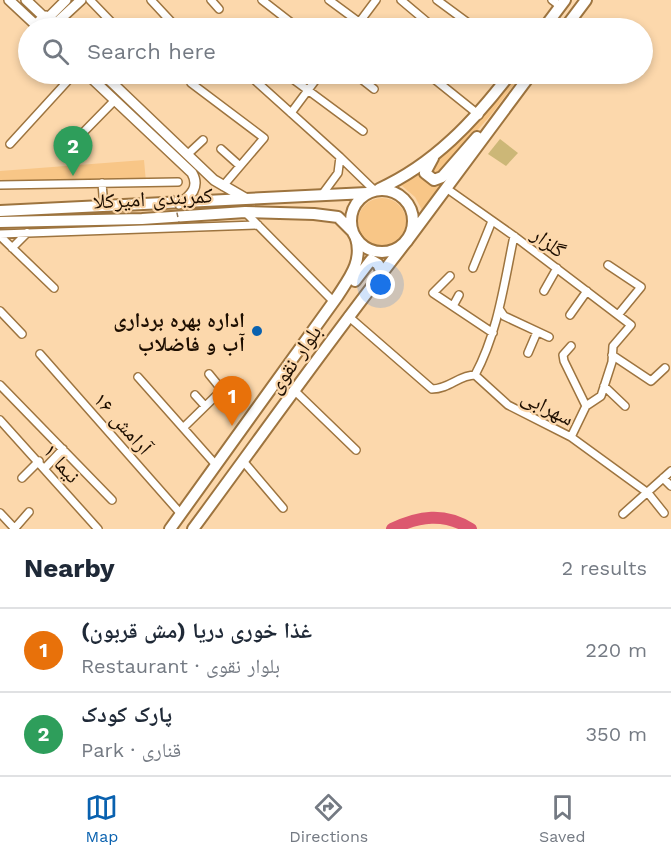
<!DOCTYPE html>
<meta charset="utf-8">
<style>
body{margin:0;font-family:"Work Sans","Noto Naskh Arabic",sans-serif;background:#f2f2f3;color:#1f2937}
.you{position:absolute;left:381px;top:285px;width:21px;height:21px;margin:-15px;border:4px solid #fff;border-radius:50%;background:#1a73e8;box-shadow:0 0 0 9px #1a73e833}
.badge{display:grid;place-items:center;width:39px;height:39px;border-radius:50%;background:#0961af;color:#fff;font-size:20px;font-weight:700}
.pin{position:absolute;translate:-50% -50px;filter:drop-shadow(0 2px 3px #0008)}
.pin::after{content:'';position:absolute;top:32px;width:21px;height:18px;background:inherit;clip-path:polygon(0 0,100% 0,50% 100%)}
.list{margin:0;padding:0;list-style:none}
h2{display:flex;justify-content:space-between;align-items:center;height:78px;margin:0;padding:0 24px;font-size:26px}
h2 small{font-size:20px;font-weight:400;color:#747a83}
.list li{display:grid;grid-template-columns:39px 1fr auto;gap:18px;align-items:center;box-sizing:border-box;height:84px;padding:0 24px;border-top:2px solid #e0e1e3}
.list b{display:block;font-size:22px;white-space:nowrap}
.list p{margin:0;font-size:20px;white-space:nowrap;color:#747a83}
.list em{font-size:20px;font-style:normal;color:#747a83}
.icon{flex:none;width:33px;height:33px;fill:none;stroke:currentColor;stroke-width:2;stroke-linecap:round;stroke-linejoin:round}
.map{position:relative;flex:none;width:671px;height:529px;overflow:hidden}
.search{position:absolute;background:#fff;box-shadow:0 3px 9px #0003;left:18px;right:18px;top:18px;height:66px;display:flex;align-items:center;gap:15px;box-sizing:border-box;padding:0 21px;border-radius:33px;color:#747a83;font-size:22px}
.sheet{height:246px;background:#fff}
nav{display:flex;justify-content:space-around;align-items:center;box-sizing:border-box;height:84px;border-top:2px solid #e0e1e3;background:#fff;font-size:16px;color:#747a83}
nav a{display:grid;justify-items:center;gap:3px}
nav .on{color:#0961af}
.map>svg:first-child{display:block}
.green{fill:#f8c687}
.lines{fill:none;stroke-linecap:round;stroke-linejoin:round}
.river{stroke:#dc586f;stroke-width:12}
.building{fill:#ccb777}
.minor-casing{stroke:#9d743f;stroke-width:10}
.secondary-casing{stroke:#9d743f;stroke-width:12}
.primary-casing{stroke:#9d743f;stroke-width:14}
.trunk-casing{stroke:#9d743f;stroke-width:14}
.minor{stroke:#fff;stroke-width:7}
.secondary{stroke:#fff;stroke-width:9}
.primary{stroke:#fff;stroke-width:10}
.trunk{stroke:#fff;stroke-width:10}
.path-bridge{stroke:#8e7557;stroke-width:1.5;stroke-dasharray:4.5 4.5;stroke-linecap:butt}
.poi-dot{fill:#0961af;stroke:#fcd8ac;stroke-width:2}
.labels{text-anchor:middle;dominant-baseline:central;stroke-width:4.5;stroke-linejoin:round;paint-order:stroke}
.street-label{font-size:21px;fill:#1d0e00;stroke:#fcd8ac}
.poi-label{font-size:21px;font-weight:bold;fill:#1d0e00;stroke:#fcd8ac;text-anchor:end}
</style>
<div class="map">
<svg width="671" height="529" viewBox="0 0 671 529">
<rect width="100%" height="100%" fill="#fcd8ac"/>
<!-- green -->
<path class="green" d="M518 74H522L490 116 438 175 432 173 431 169C437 158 450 152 458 143 480 121 499 98 518 74Z
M467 151 422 210 415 197 401 185 420 174 427 183 438 185Z
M144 160 146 182 0 190V171Z
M358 222a24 24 0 1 1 48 0a24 24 0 1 1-48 0Z"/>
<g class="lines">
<!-- river -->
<path class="river" d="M392 529C419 516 444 512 471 529"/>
</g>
<!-- building -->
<path class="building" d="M500 139 518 153 506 166 488 154Z"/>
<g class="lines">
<!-- minor casing -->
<g class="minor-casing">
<path id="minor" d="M90 0 117 28
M151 0 177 28
M211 0 219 9
M262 0 298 28
M329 0 367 28
M401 0 433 27
M437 0 475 28
M552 0 560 6
M355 28 376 0
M248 74 340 157
M286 74 363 131
M355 74 374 89
M428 74 479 115
M191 83 264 138 223 186
M291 113 320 74
M10 144 74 74
M221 149 240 166
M66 150 115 100
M188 154 203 140
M102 183 104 207
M0 185 178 182
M446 188 514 236 631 325 613 346 612 362 601 396 586 406 571 437
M321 196 338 173 340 157 374 190
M245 212 333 301
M0 234 258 225
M0 236 54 288
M12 248 27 233
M608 265 641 287 618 315
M473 268 492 221
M450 276 433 293 493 333
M544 291 557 268
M453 306 459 295
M500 310 504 316 549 337
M0 311 22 334
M570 315 587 291
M348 316 432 389C449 389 459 375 475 375L508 405 571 437 648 493 664 513
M571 346 563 355 564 361 586 406
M528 353 537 332
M40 354 181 514
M612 355 651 381 665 368
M209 374 222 390
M475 375C498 332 504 284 514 236
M138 377 216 465
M0 385 112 500
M604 386 625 406
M296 392 356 450
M195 395 205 406
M0 420 98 529
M184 427 226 386
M243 461 283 508
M45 468 63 449
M22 478 39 461
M663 478 671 486
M0 513 15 529
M623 514 671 471
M15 528 29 512"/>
</g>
<!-- secondary casing -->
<g class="secondary-casing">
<path id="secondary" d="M9 0 39 28
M26 0 44 17
M49 17 66 0
M54 25 81 0
M39 28 38 22 46 16 54 21 53 28
M87 74 192 173C200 187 191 196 179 204
M103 74 214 180 245 198"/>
</g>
<!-- primary casing -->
<g class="primary-casing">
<path id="primary" d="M355 281 371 260 378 264 382 273
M170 529 337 297C349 278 363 262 356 238
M193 529C264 433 333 335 407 241"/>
</g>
<!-- trunk casing -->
<g class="trunk-casing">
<path id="trunk" d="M544 28 565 0
M565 28 586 0
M433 158 425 173 434 180 442 177 477 137
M379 189C434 164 474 121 510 74
M351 221a31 31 0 1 1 62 0a31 31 0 1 1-62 0Z
M0 211 367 193
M0 222 142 219 245 212 314 214 338 217 353 232
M407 241 531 74"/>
</g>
<!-- minor -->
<use href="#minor" class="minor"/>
<!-- secondary -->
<use href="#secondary" class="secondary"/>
<!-- primary -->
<use href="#primary" class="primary"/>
<!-- trunk -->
<use href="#trunk" class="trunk"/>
<!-- path-bridge -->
<path class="path-bridge" d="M173 195 179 222"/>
</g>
<!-- markers -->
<circle class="poi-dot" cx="257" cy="331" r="6"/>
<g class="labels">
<!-- street labels -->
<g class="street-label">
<text transform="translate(153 198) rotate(-3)">کمربندی امیرکلا</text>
<text transform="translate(549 242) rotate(37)">گلزار</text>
<text transform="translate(294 359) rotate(-55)">بلوار نقوی</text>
<text transform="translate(548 407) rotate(27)">سهرابی</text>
<text transform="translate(123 423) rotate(48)">آرامش ۱۶</text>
<text transform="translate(62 463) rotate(49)">نیما ۱</text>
</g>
<!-- poi labels -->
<g class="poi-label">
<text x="245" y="319">اداره بهره برداری<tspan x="245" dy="24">آب و فاضلاب</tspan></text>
</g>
</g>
</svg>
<div class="you"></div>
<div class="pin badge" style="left:232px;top:426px;background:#e8710a">1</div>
<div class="pin badge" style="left:73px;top:176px;background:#2e9e5b">2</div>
<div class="search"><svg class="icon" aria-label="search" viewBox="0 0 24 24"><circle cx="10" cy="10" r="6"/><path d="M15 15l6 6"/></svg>Search here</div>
</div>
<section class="sheet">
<h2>Nearby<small>2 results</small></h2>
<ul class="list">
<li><span class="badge" style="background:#e8710a">1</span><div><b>غذا خوری دریا (مش قربون)</b><p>Restaurant · بلوار نقوی</p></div><em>220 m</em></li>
<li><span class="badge" style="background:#2e9e5b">2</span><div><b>پارک کودک</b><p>Park · قناری</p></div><em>350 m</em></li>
</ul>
</section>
<nav>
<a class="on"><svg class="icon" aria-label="map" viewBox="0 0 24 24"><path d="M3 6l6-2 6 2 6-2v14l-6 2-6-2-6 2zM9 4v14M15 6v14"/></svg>Map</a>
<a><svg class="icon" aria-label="directions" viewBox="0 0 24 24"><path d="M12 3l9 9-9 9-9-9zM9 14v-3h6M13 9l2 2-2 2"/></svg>Directions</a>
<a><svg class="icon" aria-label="saved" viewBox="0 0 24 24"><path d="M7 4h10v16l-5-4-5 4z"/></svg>Saved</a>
</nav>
